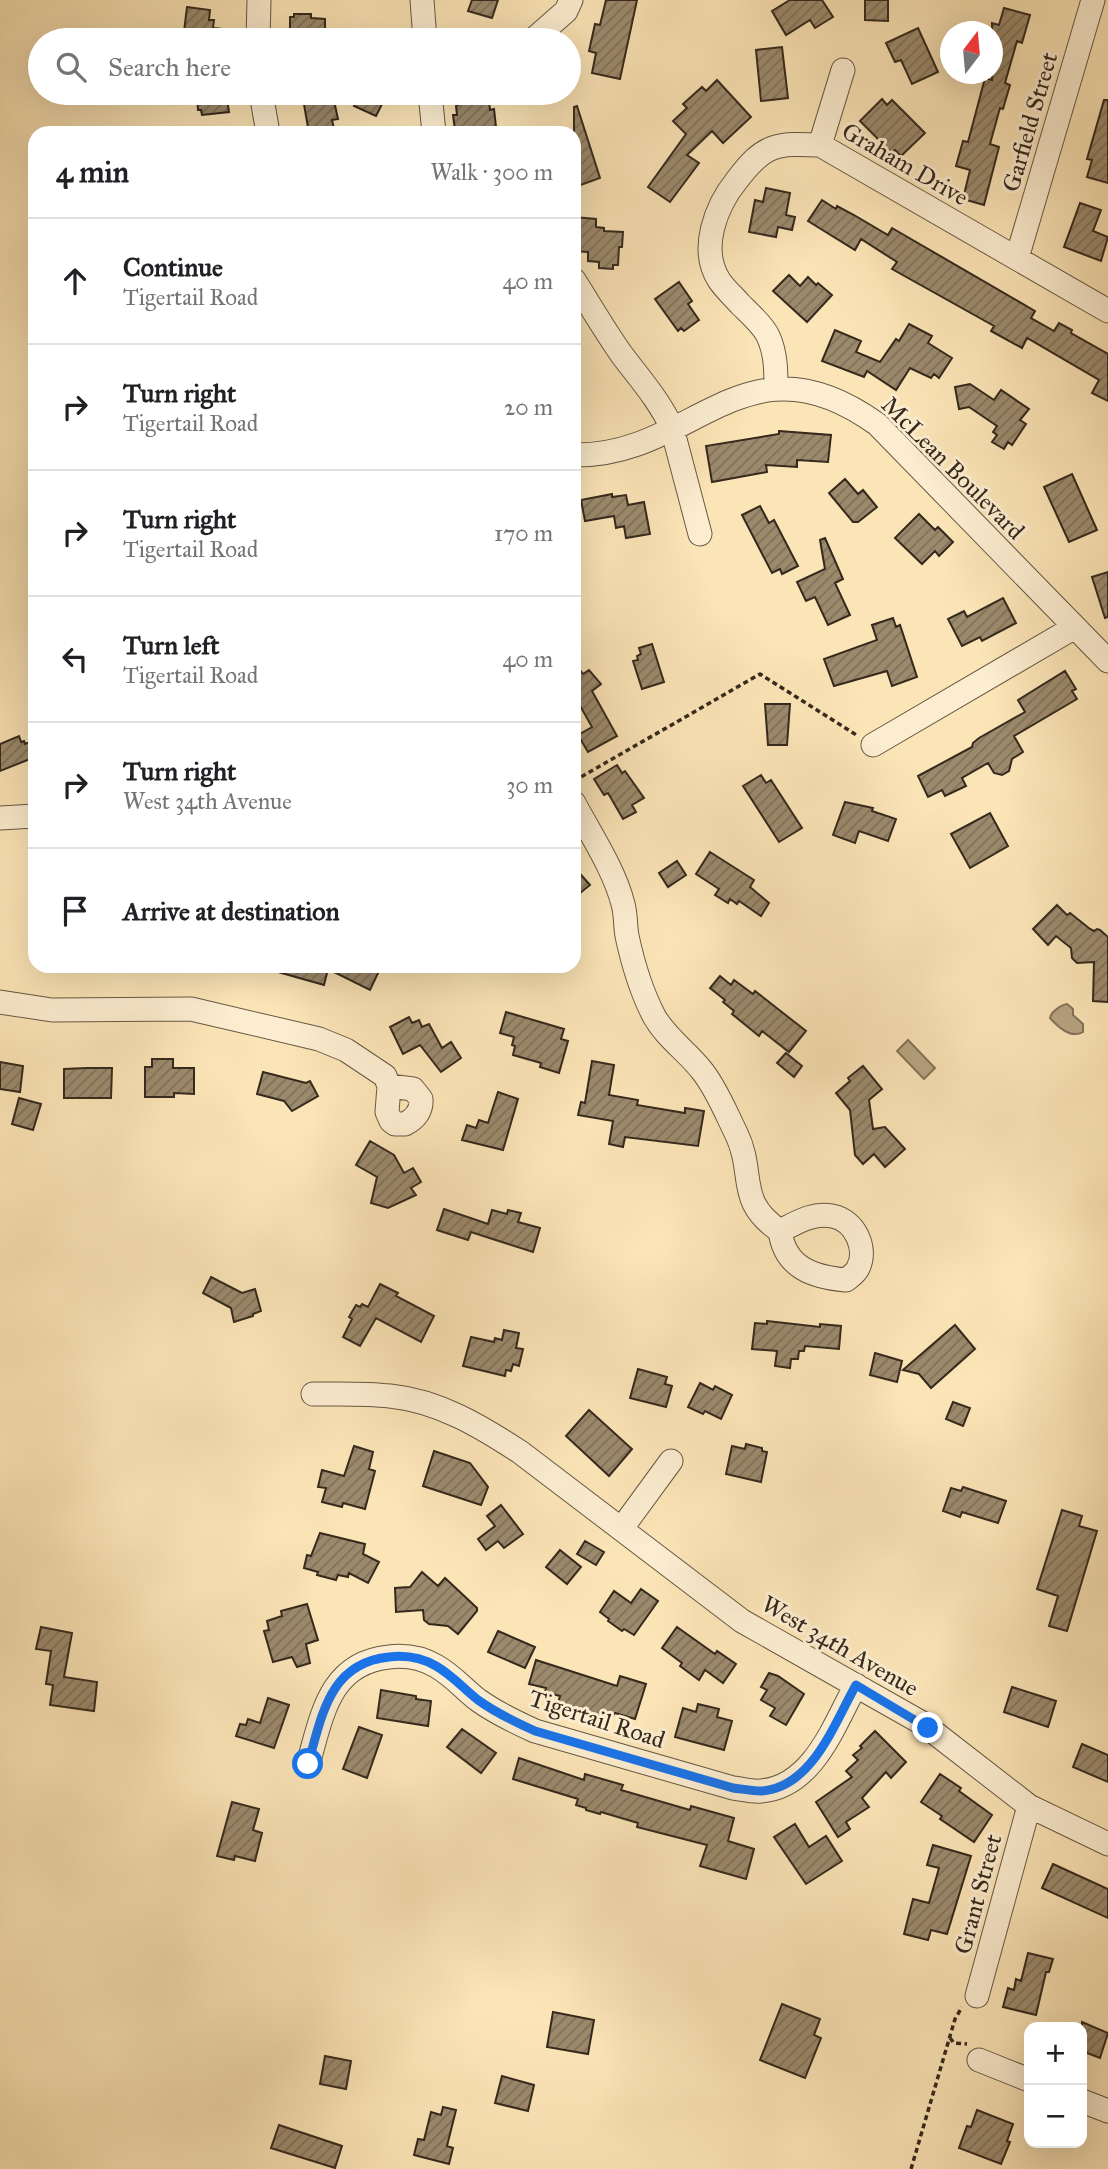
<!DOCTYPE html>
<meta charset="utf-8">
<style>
body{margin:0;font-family:"IM FELL Great Primer",serif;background:#f6f6f6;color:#202124}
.controls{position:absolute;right:21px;bottom:21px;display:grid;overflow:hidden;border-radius:14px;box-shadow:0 7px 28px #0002}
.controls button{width:63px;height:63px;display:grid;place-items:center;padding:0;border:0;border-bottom:2px solid #e0e0e0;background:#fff;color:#202124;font:35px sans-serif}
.compass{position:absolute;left:940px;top:21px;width:63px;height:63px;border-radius:50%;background:#fff;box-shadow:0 7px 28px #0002;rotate:16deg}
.stop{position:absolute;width:21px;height:21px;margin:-16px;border:5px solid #1a73e8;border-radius:50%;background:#fff}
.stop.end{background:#1a73e8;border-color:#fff;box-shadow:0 2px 7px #0008}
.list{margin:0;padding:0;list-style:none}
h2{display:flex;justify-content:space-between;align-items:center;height:91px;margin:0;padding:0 28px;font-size:30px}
h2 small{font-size:23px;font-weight:400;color:#757577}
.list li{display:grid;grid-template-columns:46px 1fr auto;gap:21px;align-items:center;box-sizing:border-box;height:126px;padding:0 28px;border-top:2px solid #e0e0e0}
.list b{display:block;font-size:26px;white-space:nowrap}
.list p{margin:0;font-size:23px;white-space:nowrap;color:#757577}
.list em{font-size:23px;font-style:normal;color:#757577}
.icon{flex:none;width:38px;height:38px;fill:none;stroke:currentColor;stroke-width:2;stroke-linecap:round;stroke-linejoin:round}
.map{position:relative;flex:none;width:1108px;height:2169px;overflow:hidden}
.search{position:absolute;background:#fff;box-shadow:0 7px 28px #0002;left:28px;top:28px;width:553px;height:77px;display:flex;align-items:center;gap:18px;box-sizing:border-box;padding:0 24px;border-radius:38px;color:#757577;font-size:26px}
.panel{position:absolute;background:#fff;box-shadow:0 7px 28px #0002;left:28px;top:126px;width:553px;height:847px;border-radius:21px}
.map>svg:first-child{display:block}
.water{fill:#b8a482;stroke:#84735a;stroke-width:2}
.building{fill:url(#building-hatch);stroke:#35291d;stroke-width:2}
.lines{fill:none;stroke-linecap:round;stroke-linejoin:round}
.minor-casing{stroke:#665843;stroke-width:25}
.path{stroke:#35291d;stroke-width:3.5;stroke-dasharray:5 3.5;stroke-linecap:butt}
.minor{stroke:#fcedd0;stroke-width:23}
.route{stroke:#1a73e8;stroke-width:9}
.labels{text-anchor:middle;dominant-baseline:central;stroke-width:6;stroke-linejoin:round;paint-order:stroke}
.street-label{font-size:24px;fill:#35291d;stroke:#fcedd0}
</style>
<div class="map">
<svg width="1108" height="2169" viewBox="0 0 1108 2169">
<defs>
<pattern id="building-hatch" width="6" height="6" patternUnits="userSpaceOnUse" patternTransform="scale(1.75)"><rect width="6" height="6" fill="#9c8a6d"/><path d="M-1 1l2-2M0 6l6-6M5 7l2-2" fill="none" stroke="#807159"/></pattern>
</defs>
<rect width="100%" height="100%" fill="#fbe4b6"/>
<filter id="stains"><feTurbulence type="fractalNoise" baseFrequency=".00286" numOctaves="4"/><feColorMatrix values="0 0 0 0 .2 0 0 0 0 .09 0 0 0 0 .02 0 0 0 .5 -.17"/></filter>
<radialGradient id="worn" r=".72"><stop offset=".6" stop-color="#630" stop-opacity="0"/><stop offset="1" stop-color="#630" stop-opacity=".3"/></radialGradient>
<!-- water -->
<path class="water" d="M1067 1004 1073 1009V1015L1083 1024V1032C1071 1039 1058 1027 1050 1018 1051 1012 1061 1005 1067 1004Z
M908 1040 935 1068 924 1079 897 1051Z"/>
<!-- building -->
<path class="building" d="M472 0H498L492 18 468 11Z
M606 0H637L620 79 592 73 596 53 589 51 595 24 600 25Z
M790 0H822L833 17 815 28 810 20 786 35 772 11Z
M865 0H888V21L865 20Z
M187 7 210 10 209 20H214L213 28 242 31 241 40H183Z
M1004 8 1030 15 1022 43 1017 41 1005 83 1010 85 1003 109 1000 108 990 144 999 147 984 205 963 199 970 170 956 166 963 141 968 142 985 78 992 80V23L999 25Z
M294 14H311V18L325 19V40L290 39V17H294Z
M918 28 938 72 912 84 901 60 895 62 886 43Z
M782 47 788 98 761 101 756 50Z
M717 80 751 117 723 143 712 131 687 155 699 163 670 202 648 187 686 134 673 121 687 108 683 104 702 87 706 91Z
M226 93 229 112 202 115 201 110H198L197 94Z
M302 93H327L329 102 334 101 338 119 332 120 335 133H309Z
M360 93H384L382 97 385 98 376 116 354 106Z
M457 93H477L478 102 489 101 490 110 494 109 496 127 491 128V133H462V129L455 130 453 115H457L456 106 458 105Z
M882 99 887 105 892 100 925 133 901 156 895 150 892 153 860 121Z
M1104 100H1108V183L1087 177 1092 160 1087 159Z
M577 106 600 178 578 186 574 174V107Z
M766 188 790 193 786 215 795 217 792 230 778 227 776 237 749 232 755 200 763 202Z
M822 200 836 209 837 206 854 215 888 235 892 228 1035 311 1031 318 1054 331 1059 323 1072 330 1071 333 1108 354V401L1092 393 1099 380 1027 338 1022 348 991 331 994 326 892 269 897 262 861 239 855 250 808 221Z
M1080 203 1101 210 1093 231 1108 237 1101 261 1064 247Z
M574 217 596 219V227L604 228V231L623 232 622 247H619L618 265H613V269L599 268V262L588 261V252L574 251Z
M789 275 800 286 808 277 816 285 818 283 832 295 807 322 773 291Z
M679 282 692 301 688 304 699 320 684 331 681 328 678 331 655 299Z
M909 324 932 336 928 343 952 358 939 378 934 374 931 378 910 368 896 390 867 371 864 377 822 361 835 330 861 341 856 352 880 362 896 339 899 341Z
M970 384 994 400 1001 390 1029 409 1020 420 1026 424 1012 445 1008 442 1004 449 992 442 997 435 993 432 997 426 969 407 959 409 955 387Z
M779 431 831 435 828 462 797 460V467L766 465 767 472 712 482 706 446 779 434Z
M1072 474 1097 530 1069 542 1044 487Z
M845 479 858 494 863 490 877 507 858 522H853L829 493Z
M612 494V497L626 495 628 505 644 502 650 534 626 538 624 526 616 528 614 516 585 521 581 500Z
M760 506 769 523 774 520 798 566 782 574 780 569 772 573 742 515Z
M919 514 935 530 938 527 953 542 939 556 935 551 922 564 895 538Z
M825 538 843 579 835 583 850 615 828 625 815 597 806 601 797 582 825 569 820 540Z
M1108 572V617L1105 618 1092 577Z
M1003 598 1016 623 982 641 980 637 962 646 948 619 964 611 967 617Z
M893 618 896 627 900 625 917 677 892 686 887 671 834 686 824 659 877 640 872 625Z
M652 644 664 682 642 689 633 661 638 660 637 656 641 654 639 648Z
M574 662 583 674 589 670 601 684 592 691 617 736 588 752 578 735 592 727 574 695Z
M1065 671 1076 689 1072 691 1077 699 1014 736 1023 752 1012 759 1009 771 1002 775 994 773 988 763 962 778 966 786 945 796 942 790 928 797 918 776 972 747 973 743 979 738 1025 712 1018 700Z
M765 704H790L787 745H768Z
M19 736 21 742 24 741 25 744 35 740V757L0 771V744Z
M617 765 622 773 625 771 644 798 632 805 636 812 623 819 608 793 604 795 594 779Z
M761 775 766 783 771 780 802 828 779 842 743 786Z
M845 802 873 808 872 811 896 819 888 841 859 831 855 843 833 835Z
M990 813 1008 846 970 868 951 834Z
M710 852 754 880 750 887 769 903 761 916 739 901 737 904 730 899 728 903 715 895 719 889 696 874Z
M677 861 686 875 668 887 659 873Z
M574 867 590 885 574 898Z
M1057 905 1067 915 1070 913 1090 929 1094 931 1097 929 1100 930 1108 937V1002L1093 1001 1094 962 1077 963 1072 958 1071 948 1056 936 1048 945 1033 929Z
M272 966H369L379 971 370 990 328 969 324 985 271 970Z
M720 976 731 985 734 980 753 994 755 991 806 1031 789 1052 762 1031 759 1036 732 1014 734 1011 723 1002 725 1000 710 988Z
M506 1012 564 1029 561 1039 568 1041 559 1073 540 1067 541 1063 513 1055 515 1046 512 1045 514 1037 500 1033Z
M409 1017 412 1023 419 1020 422 1027 429 1024 442 1048 451 1042 461 1058 441 1072 420 1045 403 1054 390 1027Z
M786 1053 802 1066 794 1077 777 1063Z
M152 1059H173V1068H194V1094L174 1093V1097H145V1067H152Z
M592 1061 614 1065 609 1095 638 1100 637 1105 685 1113V1108L704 1111 698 1146 625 1137 623 1147 609 1144 613 1121 578 1115 581 1102 585 1103Z
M0 1062 23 1066 20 1092 0 1089Z
M863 1066 882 1089 869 1100 873 1129 885 1127 905 1149 885 1167 874 1154 863 1164 855 1155 850 1110 836 1093 850 1081 848 1078Z
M87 1068H112L111 1098H64V1069Z
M263 1072 306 1083 310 1081 318 1096 292 1111 284 1101 257 1094Z
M498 1092 518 1099 503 1150 462 1140 467 1125 476 1128 479 1120 488 1123Z
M19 1098 41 1104 33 1130 12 1124Z
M370 1141 394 1155 404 1173 413 1168 421 1182 411 1188 416 1195 388 1208 371 1203 377 1177 356 1165Z
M444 1209 488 1224 492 1210 507 1214 508 1210 521 1213 518 1222 540 1228 533 1252 471 1232 468 1240 437 1230Z
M211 1277 242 1293 255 1289 261 1311 253 1314V1316L234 1322 231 1308 203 1293Z
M380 1284 398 1293 396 1296 434 1316 421 1342 376 1318 360 1346 343 1337 352 1319 349 1317 356 1305 360 1307 362 1304 368 1307Z
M767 1321 820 1327V1324L841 1326 839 1349 805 1346 804 1351H799L798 1359H791L790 1368 775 1366 777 1351 752 1349 755 1323 767 1324Z
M955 1325 975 1349 948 1373 931 1388 919 1374 903 1370Z
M504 1330 519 1333 516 1348 523 1349 519 1366 513 1364 511 1371 506 1370 505 1376 463 1366 471 1337 494 1342 495 1338 502 1340Z
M875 1353 902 1361 897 1382 870 1375Z
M638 1369 667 1377 665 1384 672 1386 666 1407 630 1398Z
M700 1383 713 1390 715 1386 732 1395 721 1419 705 1411 703 1414 688 1407Z
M953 1402 970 1408 963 1426 946 1419Z
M589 1410 632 1449 609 1476 566 1436Z
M746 1444 762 1448V1451L767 1452 761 1482 726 1474 732 1446 745 1449Z
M354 1446 373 1452 369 1469 375 1471 365 1509 343 1503 342 1507 322 1502 326 1488 318 1487 322 1470 344 1476Z
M434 1451 470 1463 488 1487 481 1505 423 1486Z
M963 1487 1006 1501 998 1523 962 1512 960 1517 943 1511 951 1488 961 1491Z
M501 1505 523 1534 504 1548 498 1541 486 1550 478 1539 495 1526 487 1516Z
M1062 1510 1082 1516 1079 1526 1097 1531 1067 1631 1049 1626 1058 1596 1037 1589Z
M320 1533 365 1544 363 1554 379 1562 368 1583 349 1573 348 1577 338 1575 336 1580 317 1575 318 1572 304 1568 307 1555 311 1556Z
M585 1541 604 1552 596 1565 577 1554Z
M560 1550 581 1567 567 1584 546 1567Z
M422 1572 438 1586 445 1578 477 1608V1611L458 1634 448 1626 429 1624 424 1620 423 1610 396 1612 395 1588 410 1587Z
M641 1589 658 1601 634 1635 624 1629 622 1631 608 1621 609 1619 600 1612 614 1591 631 1603Z
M307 1604 318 1640 306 1644 310 1663 297 1667 292 1657 273 1662 264 1631 269 1630 267 1621 282 1616 281 1611Z
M41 1627 72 1633 64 1677 97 1682 94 1711 50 1705 53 1685 46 1684 51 1651 36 1649Z
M677 1627 715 1654 717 1651 736 1664 723 1683 705 1670 699 1680 680 1666 682 1663 662 1648Z
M498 1631 535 1647 525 1668 488 1652Z
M536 1660 617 1686 620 1676 646 1684 635 1719 615 1713 609 1720 557 1707 560 1696 545 1692 546 1688 529 1684Z
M769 1673 778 1676 804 1694 786 1725 770 1716 775 1708 761 1700 767 1690 761 1687Z
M1012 1687 1056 1701 1048 1727 1004 1712Z
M381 1690 416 1696V1699L431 1701 428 1726 377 1718Z
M268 1698 289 1705 274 1748 236 1736 240 1724 246 1725 248 1719 260 1723Z
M698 1704 719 1709 717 1717 732 1721 724 1750 675 1737 683 1708 696 1712Z
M359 1727 382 1735 367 1778 343 1769Z
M462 1729 496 1753 481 1773 447 1747Z
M875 1731 906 1762 891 1778 886 1772 862 1798 869 1807 846 1822 850 1829 838 1837 816 1802 852 1777 846 1771 858 1760 853 1755 862 1748 860 1746Z
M1082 1744 1108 1755V1782L1073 1767Z
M519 1758 584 1780 585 1774 623 1785 621 1790 690 1810 691 1806 734 1818 728 1841 754 1849 746 1879 700 1866 707 1845 637 1827 638 1823 601 1812 600 1814 586 1810V1808L576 1805 578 1799 513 1779Z
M940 1774 961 1788 959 1791 992 1815 974 1842 940 1819 942 1816 921 1802Z
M232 1802 259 1809 253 1830 262 1833 255 1861 235 1856 234 1860 217 1856Z
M795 1824 809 1847 826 1836 842 1861 806 1884 774 1837Z
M933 1845 971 1856 947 1934 931 1930 928 1940 904 1934 913 1899 929 1903 939 1868 927 1865Z
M1053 1864 1108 1889V1918L1042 1888Z
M1028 1953 1053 1959 1049 1972H1046L1036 2015 1003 2007 1008 1988 1014 1990 1016 1979 1021 1981Z
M782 2004 820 2019 814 2035 821 2038 805 2078 760 2060Z
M553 2012 594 2020 588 2054 547 2047Z
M1082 2022 1108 2033 1100 2058 1082 2051Z
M325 2056 351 2061 346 2089 320 2084Z
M502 2076 534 2085 528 2111 495 2103Z
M443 2107 456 2110 447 2146 453 2148 449 2164 414 2155 418 2139 424 2140 431 2112 441 2115Z
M977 2110 1013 2124 1007 2141 1010 2142 1001 2164 959 2148 967 2126 971 2127Z
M279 2125 342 2146 335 2168 271 2148Z"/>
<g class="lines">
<!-- minor casing -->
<g class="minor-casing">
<path id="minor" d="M422 0 425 40
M258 40 259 0
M533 40 566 11 571 0
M261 93 268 133
M430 93 434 133
M820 145 843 70
M1017 258 1093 0
M574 280C590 305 605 331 622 355 640 379 659 400 672 428L700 534
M776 389C776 371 776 353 768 336 763 325 749 313 740 304 733 296 724 288 719 280 699 249 716 206 737 180 764 144 776 143 820 145L1108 311
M574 455C695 457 745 329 877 424L1108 661
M873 745 1075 627
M574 803C591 835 614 869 623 904 626 914 625 925 627 936 633 964 641 991 654 1016 666 1038 689 1053 703 1072 717 1090 726 1113 736 1133 756 1174 735 1201 780 1231 785 1268 813 1277 846 1280 851 1276 856 1273 858 1268 868 1249 855 1220 832 1216 813 1212 796 1223 780 1231
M0 818 35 816
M0 1002 52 1010 191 1009 319 1039 346 1050 385 1076 389 1086 387 1112 391 1121 395 1124H405C415 1119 422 1111 421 1099L413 1089 389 1086
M313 1394C339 1394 365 1393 390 1396 439 1401 480 1426 520 1452L742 1621 922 1723 1029 1806 1108 1844
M622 1528 671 1461
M308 1764C322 1716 329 1663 389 1657 405 1655 422 1658 436 1666 452 1675 464 1689 478 1700 496 1713 515 1722 535 1731L733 1788C742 1789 752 1792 761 1791 813 1787 834 1725 856 1685
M977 1996 1029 1806
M979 2060 1029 2080
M1082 2101 1108 2111"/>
</g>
<!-- path -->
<path class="path" d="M574 781 760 674 858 736
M950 2038 954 2043 967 2044
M911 2169 955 2019 962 2007"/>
<!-- minor -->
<use href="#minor" class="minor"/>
</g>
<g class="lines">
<!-- route -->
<path class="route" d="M308 1764C322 1716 329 1663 389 1657 405 1655 422 1658 436 1666 452 1675 464 1689 478 1700 496 1713 515 1722 535 1731L733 1788C742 1789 752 1791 761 1791 812 1788 834 1724 856 1685L928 1728"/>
</g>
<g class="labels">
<!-- street labels -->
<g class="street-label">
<text transform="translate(1030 122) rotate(-74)">Garfield Street</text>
<text transform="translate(905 164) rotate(30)">Graham Drive</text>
<text transform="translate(953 468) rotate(45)">McLean Boulevard</text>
<text transform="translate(840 1646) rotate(30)">West 34th Avenue</text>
<text transform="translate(597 1719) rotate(18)">Tigertail Road</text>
<text transform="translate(978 1894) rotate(-75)">Grant Street</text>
</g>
</g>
<rect width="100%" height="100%" filter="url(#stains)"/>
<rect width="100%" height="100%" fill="url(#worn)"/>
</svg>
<div class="controls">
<button>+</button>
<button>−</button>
</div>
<svg class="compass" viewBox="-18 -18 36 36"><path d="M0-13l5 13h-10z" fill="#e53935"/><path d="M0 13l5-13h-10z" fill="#757577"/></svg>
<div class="stop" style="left:308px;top:1764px"></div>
<div class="stop end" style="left:928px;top:1728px"></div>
<div class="search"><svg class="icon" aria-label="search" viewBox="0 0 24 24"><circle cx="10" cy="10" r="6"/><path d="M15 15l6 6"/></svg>Search here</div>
<section class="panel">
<h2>4 min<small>Walk · 300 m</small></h2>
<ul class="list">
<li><svg class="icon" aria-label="ahead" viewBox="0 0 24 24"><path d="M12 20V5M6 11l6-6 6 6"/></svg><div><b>Continue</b><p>Tigertail Road</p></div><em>40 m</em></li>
<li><svg class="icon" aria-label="right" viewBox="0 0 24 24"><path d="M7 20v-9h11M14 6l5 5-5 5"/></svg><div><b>Turn right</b><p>Tigertail Road</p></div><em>20 m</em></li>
<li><svg class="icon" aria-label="right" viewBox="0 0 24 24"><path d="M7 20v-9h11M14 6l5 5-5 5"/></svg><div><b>Turn right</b><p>Tigertail Road</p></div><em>170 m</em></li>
<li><svg class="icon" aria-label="left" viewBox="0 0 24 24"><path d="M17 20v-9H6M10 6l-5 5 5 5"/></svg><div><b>Turn left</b><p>Tigertail Road</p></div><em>40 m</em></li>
<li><svg class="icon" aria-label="right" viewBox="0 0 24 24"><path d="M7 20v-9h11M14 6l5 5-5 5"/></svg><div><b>Turn right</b><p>West 34th Avenue</p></div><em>30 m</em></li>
<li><svg class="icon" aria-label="arrive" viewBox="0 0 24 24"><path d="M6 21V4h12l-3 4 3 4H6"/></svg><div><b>Arrive at destination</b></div></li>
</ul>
</section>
</div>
